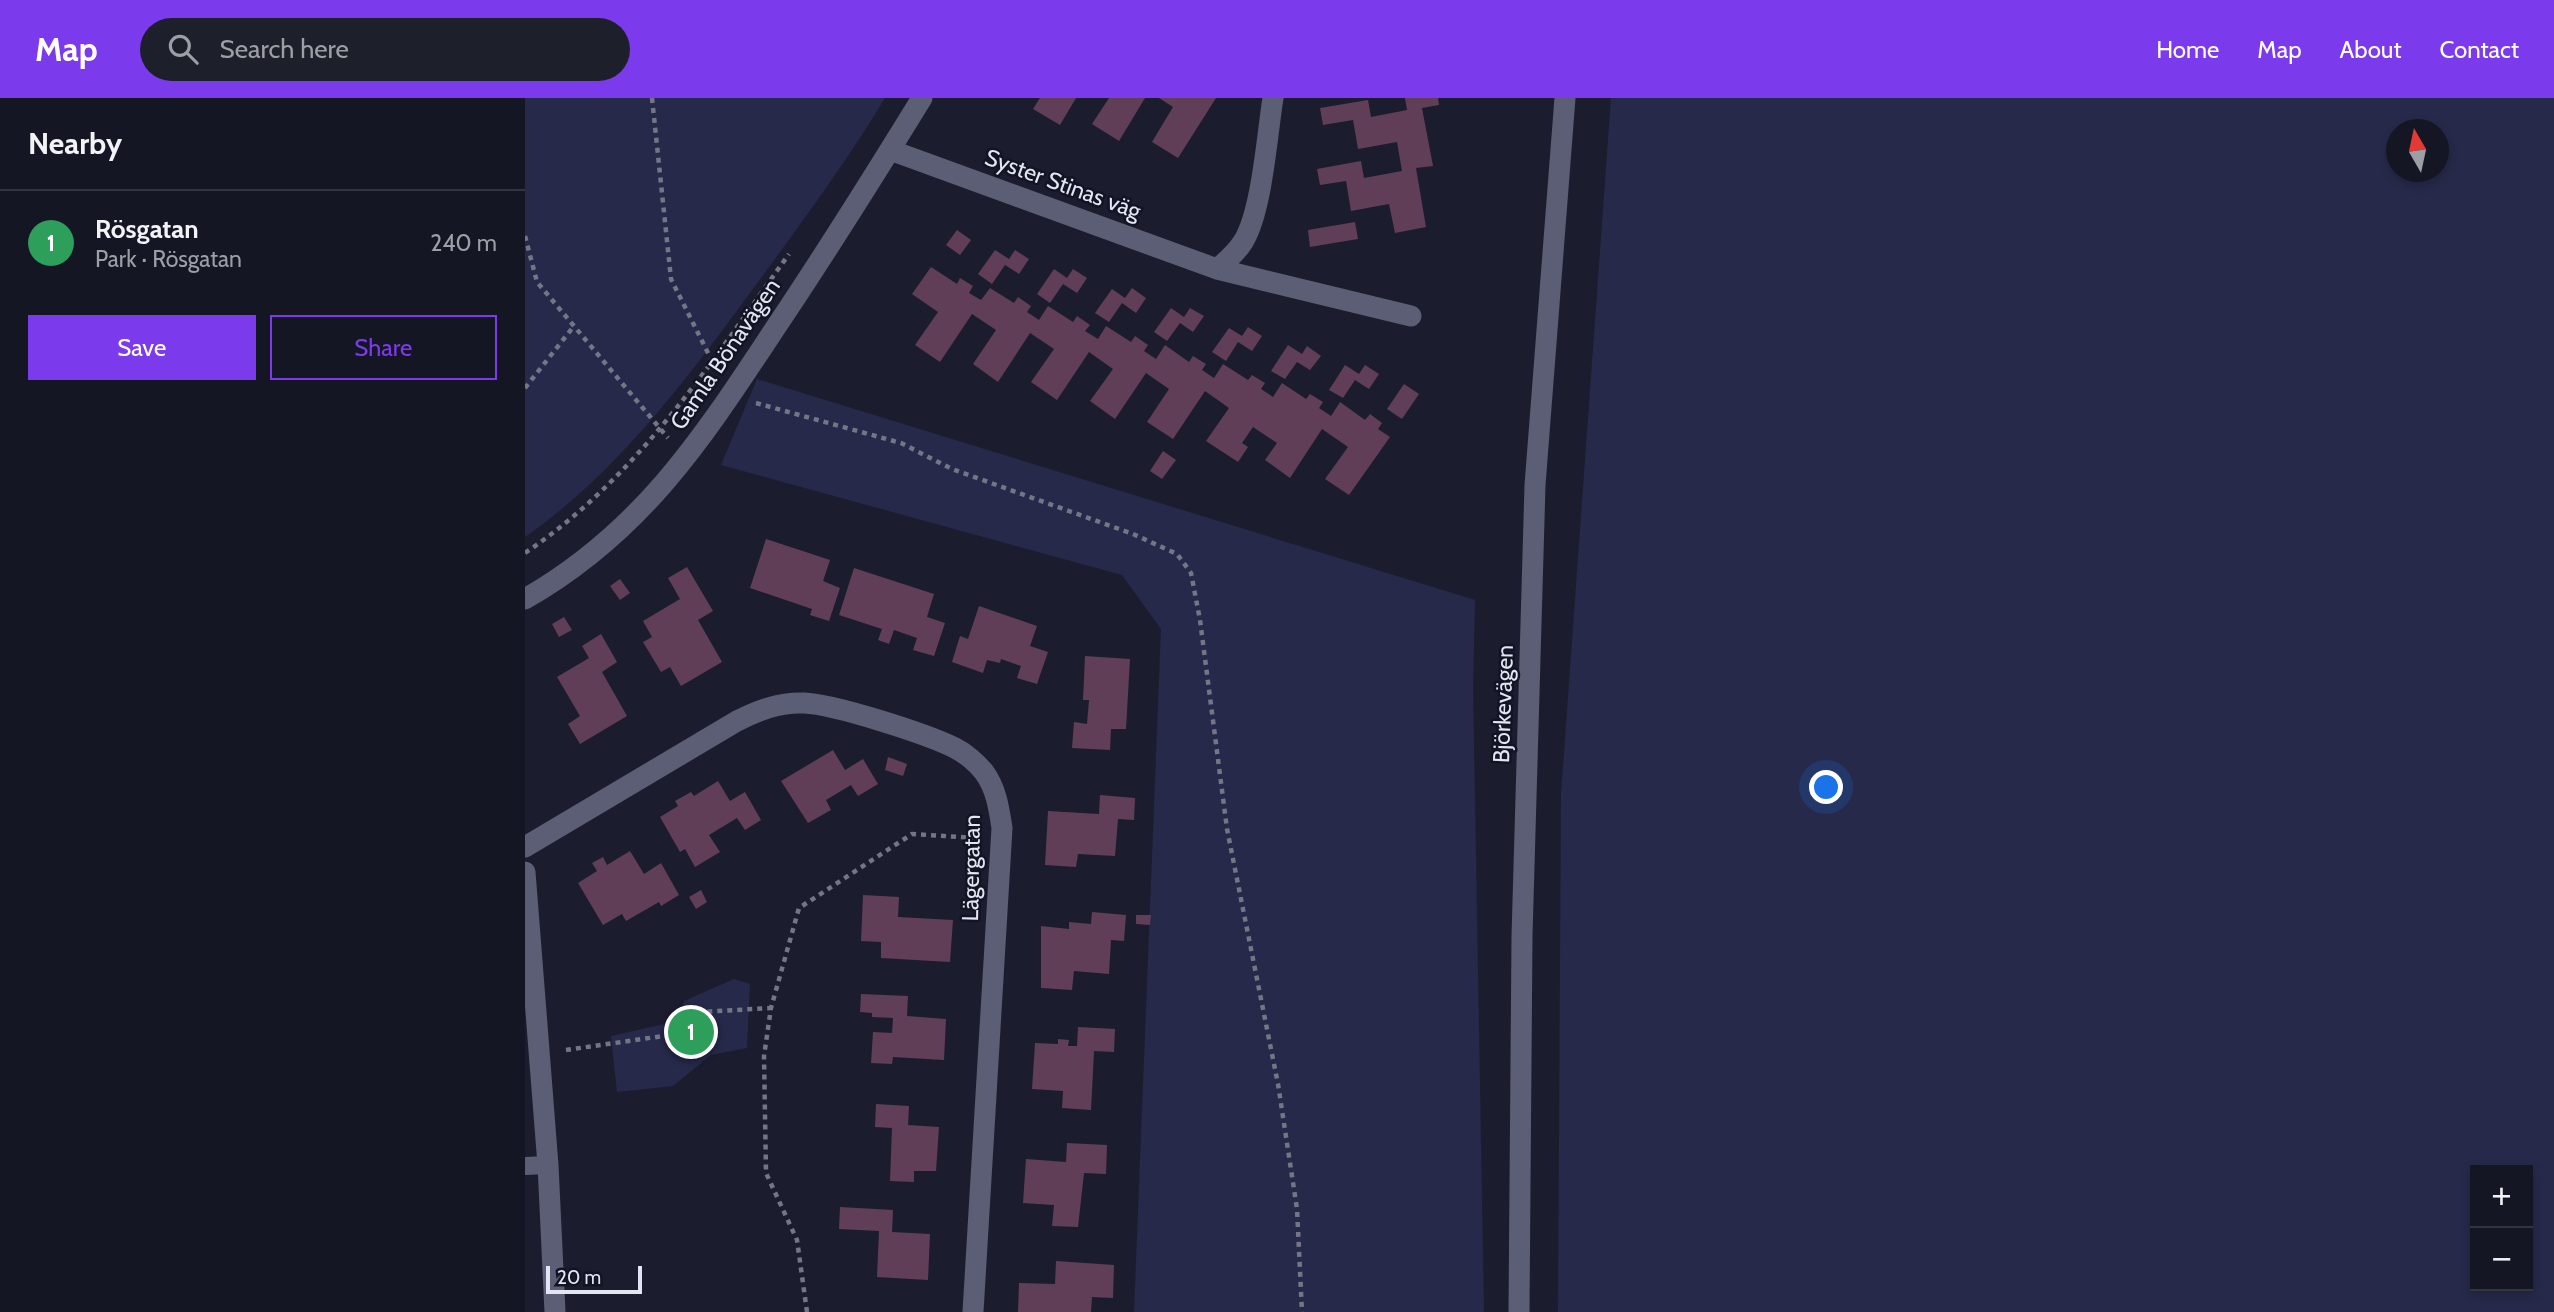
<!DOCTYPE html>
<meta charset="utf-8">
<style>
body{margin:0;font-family:Cabin,sans-serif;background:#1d1f2b;color:#f1f3f6}
.controls{position:absolute;right:21px;bottom:21px;display:grid;overflow:hidden;border-radius:0px;box-shadow:0 4px 10px #0003}
.controls button{width:63px;height:63px;display:grid;place-items:center;padding:0;border:0;border-bottom:2px solid #333541;background:#141623;color:#f1f3f6;font:35px sans-serif}
.compass{position:absolute;left:1861px;top:21px;width:63px;height:63px;border-radius:50%;background:#141623;box-shadow:0 4px 10px #0003;rotate:351deg}
.scale{position:absolute;left:21px;bottom:18px;width:96px;box-sizing:border-box;padding-left:7px;border:4px solid #e3e5f2;border-top:0;font-size:19px;line-height:24px;white-space:nowrap;color:#e3e5f2;-webkit-text-stroke:5px #121425;paint-order:stroke}
.you{position:absolute;left:1302px;top:690px;width:24px;height:24px;margin:-18px;border:5px solid #fff;border-radius:50%;background:#1a73e8;box-shadow:0 0 0 10px #1a73e833}
.badge{display:grid;place-items:center;width:46px;height:46px;border-radius:50%;background:#7c3aed;color:#fff;font-size:23px;font-weight:700}
.pin{position:absolute;translate:-50% -50%;border:4px solid #fff;box-shadow:0 2px 7px #0006}
.list{margin:0;padding:0;list-style:none}
h2{display:flex;justify-content:space-between;align-items:center;height:91px;margin:0;padding:0 28px;font-size:30px}
h2 small{font-size:23px;font-weight:400;color:#9d9fa6}
.list li{display:grid;grid-template-columns:46px 1fr auto;gap:21px;align-items:center;box-sizing:border-box;height:105px;padding:0 28px;border-top:2px solid #333541}
.list b{display:block;font-size:26px;white-space:nowrap}
.list p{margin:0;font-size:23px;white-space:nowrap;color:#9d9fa6}
.list em{font-size:23px;font-style:normal;color:#9d9fa6}
.actions{display:flex;gap:14px;padding:21px 28px}
.actions a{flex:1;padding:16px 0;border:2px solid #7c3aed;border-radius:0px;text-align:center;font-size:24px;color:#7c3aed}
.actions .main{background:#7c3aed;color:#fff}
.icon{flex:none;width:38px;height:38px;fill:none;stroke:currentColor;stroke-width:2;stroke-linecap:round;stroke-linejoin:round}
.map{position:relative;flex:none;width:2029px;height:1214px;overflow:hidden}
header{display:flex;align-items:center;gap:42px;box-sizing:border-box;height:98px;padding:0 35px;background:#7c3aed;color:#fff}
header strong{font-size:33px}
nav{display:flex;gap:38px;margin-inline-start:auto;font-size:24px}
.search{width:490px;height:63px;background:#1d1f2b;display:flex;align-items:center;gap:18px;box-sizing:border-box;padding:0 24px;border-radius:38px;color:#9d9fa6;font-size:26px}
main{display:flex}
aside{flex:1;background:#141623}
.map>svg:first-child{display:block}
.green{fill:#262949;fill-rule:evenodd}
.building{fill:#603e57}
.lines{fill:none;stroke-linecap:round;stroke-linejoin:round}
.path{stroke:#747686;stroke-width:4.5;stroke-dasharray:5 5;stroke-linecap:butt}
.service{stroke:#5b5e74;stroke-width:18}
.minor{stroke:#5b5e74;stroke-width:21}
.secondary{stroke:#5b5e74;stroke-width:21}
.labels{text-anchor:middle;dominant-baseline:central;stroke-width:5;stroke-linejoin:round;paint-order:stroke}
.street-label{font-size:23px;fill:#e3e5f2;stroke:#121425}
</style>
<header>
<strong>Map</strong>
<div class="search"><svg class="icon" aria-label="search" viewBox="0 0 24 24"><circle cx="10" cy="10" r="6"/><path d="M15 15l6 6"/></svg>Search here</div>
<nav><a>Home</a><a>Map</a><a>About</a><a>Contact</a></nav>
</header>
<main>
<aside>
<h2>Nearby<small></small></h2>
<ul class="list">
<li><span class="badge" style="background:#2e9e5b">1</span><div><b>Rösgatan</b><p>Park · Rösgatan</p></div><em>240 m</em></li>
</ul>
<div class="actions"><a class="main">Save</a><a>Share</a></div>
</aside>
<div class="map">
<svg width="2029" height="1214" viewBox="0 0 2029 1214">
<rect width="100%" height="100%" fill="#1b1d2f"/>
<!-- green -->
<path class="green" d="M0 0H360C322 63 279 121 236 180 168 273 96 372 0 439Z
M1086 0H2029V1214H1033L1036 696ZM1871 32H1913V74H1871ZM2003 1072V1188H1950V1072Z
M232 281 950 502 948 590 959 1214H609L636 531 597 477 196 367Z
M209 881 225 886 222 950 186 957 148 988 92 994 86 938 153 923 159 903Z"/>
<!-- building -->
<path class="building" d="M515 0H551L535 27 508 11Z
M584 0H620L594 43 567 26Z
M634 0H691L653 60 627 44 648 9Z
M880 0H913L914 7 897 10 908 68 891 70 901 129 870 135 864 106 826 113 821 83 795 87 792 71 836 63 839 80 877 73 872 44 833 51 828 22 798 27 795 10 843 2 846 19 882 12Z
M830 124 833 141 785 149 783 132Z
M432 132 446 142 435 157 421 147Z
M470 152 484 161 490 152 504 161 494 176 480 167 467 186 453 176Z
M406 169 432 186 435 180 448 188 444 195 456 202 465 190 489 205 493 199 506 208 502 214 514 222 523 208 548 224 552 218 565 227 560 233 573 241 581 228 606 244 610 238 623 247 619 253 631 261 640 247 664 264 668 258 681 266 677 272 689 280 698 266 723 282 727 277 740 285 736 291 748 299 757 285 781 301 785 296 798 304 794 310 806 318 815 304 840 322 845 316 857 325 853 331 865 339 824 397 800 381 823 349 797 331 765 380 740 362 752 345 728 329 717 345 723 349 713 364 681 343 704 310 680 293 648 341 622 324 644 291 621 275 590 321 565 303 588 271 564 254 532 302 506 284 529 251 505 235 473 284 448 266 471 232 447 216 415 264 390 247 413 214 387 196Z
M529 171 542 180 548 171 562 180 552 195 538 186 525 205 512 196Z
M607 190 621 200 611 215 597 205 584 224 570 215 587 191 600 200Z
M646 210 659 219 665 210 679 218 668 234 655 225 642 243 629 234Z
M723 229 737 238 727 253 713 244 701 263 687 254 704 230 717 238Z
M763 247 777 256 782 248 796 258 785 272 772 264 760 281 746 273Z
M820 267 834 276 840 267 854 276 844 291 830 282 818 300 804 292Z
M879 286 894 296 877 321 862 311Z
M638 353 651 362 637 381 625 373Z
M241 441 305 462 298 483 315 490 304 523 285 517 287 511 225 490Z
M162 469 188 513 173 522 197 564 156 588 145 569 136 574 118 544 127 539 118 523 155 501 143 480Z
M329 470 409 496 402 519 420 525 409 558 388 552 392 540 369 532 364 546 353 542 357 531 314 517Z
M95 481 105 495 95 502 85 488Z
M454 508 512 528 505 548 523 554 512 586 492 580 496 568 476 561 475 565 462 562 458 575 427 564 435 538 443 541Z
M39 519 47 532 34 539 27 526Z
M76 536 92 564 77 574 102 618 55 646 43 626 55 618 32 579 64 560 57 548Z
M560 558 605 561 601 631H586L585 652 547 650 549 624 562 626 564 602H558Z
M308 652 320 672 338 661 353 686 333 698 326 687 301 702 306 712 283 725 256 683Z
M363 659 382 666 378 678 360 672Z
M193 683 205 703 220 694 236 722 220 732 212 720 184 737 195 754 170 769 160 751 155 754 135 719 153 708 150 703 166 694 169 698Z
M575 697 610 700 609 722 593 721 590 758 553 756 551 769 520 767 523 713 574 716Z
M105 753 119 776 136 765 154 797 136 808 134 804 101 823 97 816 78 827 53 785 72 773 67 765 78 759 82 767Z
M176 792 182 804 171 811 164 799Z
M338 797 374 799 373 819 428 822 425 864 356 860V844L336 843Z
M567 814 601 817 599 843 586 842 584 876 549 873 547 892 516 890V828L544 831V824L566 826Z
M611 817H626L625 827 611 826Z
M336 896 383 898 382 918 421 921 419 962 368 959 367 966 346 965 348 934 367 935 368 920 347 919V915L335 914Z
M553 929 590 931 589 954 569 953 566 1012 537 1010 538 993 507 991 510 945 533 946V941L544 942 543 948H552Z
M351 1006 384 1008 383 1027 414 1029 411 1073H389V1084L365 1083 367 1030 350 1029Z
M542 1045 582 1047 581 1076 559 1075 553 1129 527 1128 529 1107 498 1105 501 1061 541 1064Z
M315 1109 368 1112 367 1134 405 1136 403 1182 352 1179 354 1133 314 1131Z
M531 1163 589 1167 588 1200 567 1199 566 1214H493L494 1185 530 1186Z"/>
<g class="lines">
<!-- path -->
<path class="path" d="M127 0 146 181 191 271
M0 138 12 184 143 340
M0 290 49 228
M231 305 376 345 427 371 608 436 652 456 666 475 675 522 702 731 753 986 772 1111 777 1214
M0 455C114 378 185 266 264 156
M41 952 145 937 176 914 246 910
M282 1214 272 1142 241 1075 239 958 246 910 274 810 387 736 451 740"/>
<!-- service -->
<path class="service" d="M0 1068 23 1067"/>
<!-- minor -->
<path class="minor" d="M365 52 692 171 886 218
M692 171C703 162 711 155 718 144 737 114 742 37 748 0
M0 501C117 434 177 341 249 232 300 156 349 78 397 0
M0 749 212 623C234 612 255 604 279 605 309 606 402 636 430 650 440 655 452 665 459 674 471 690 474 710 477 730L448 1214
M0 774 23 1067 30 1214"/>
<!-- secondary -->
<path class="secondary" d="M994 1214 997 838 1010 387 1040 0"/>
</g>
<g class="labels">
<!-- street labels -->
<g class="street-label">
<text transform="translate(538 86) rotate(20)">Syster Stinas väg</text>
<text transform="translate(200 256) rotate(-56)">Gamla Bönavägen</text>
<text transform="translate(978 606) rotate(-88)">Björkevägen</text>
<text transform="translate(446 770) rotate(-89)">Lägergatan</text>
</g>
</g>
</svg>
<div class="controls">
<button>+</button>
<button>−</button>
</div>
<svg class="compass" viewBox="-18 -18 36 36"><path d="M0-13l5 13h-10z" fill="#e53935"/><path d="M0 13l5-13h-10z" fill="#9d9fa6"/></svg>
<div class="scale">20 m</div>
<div class="you"></div>
<div class="pin badge" style="left:166px;top:934px;background:#2e9e5b">1</div>
</div>
</main>
